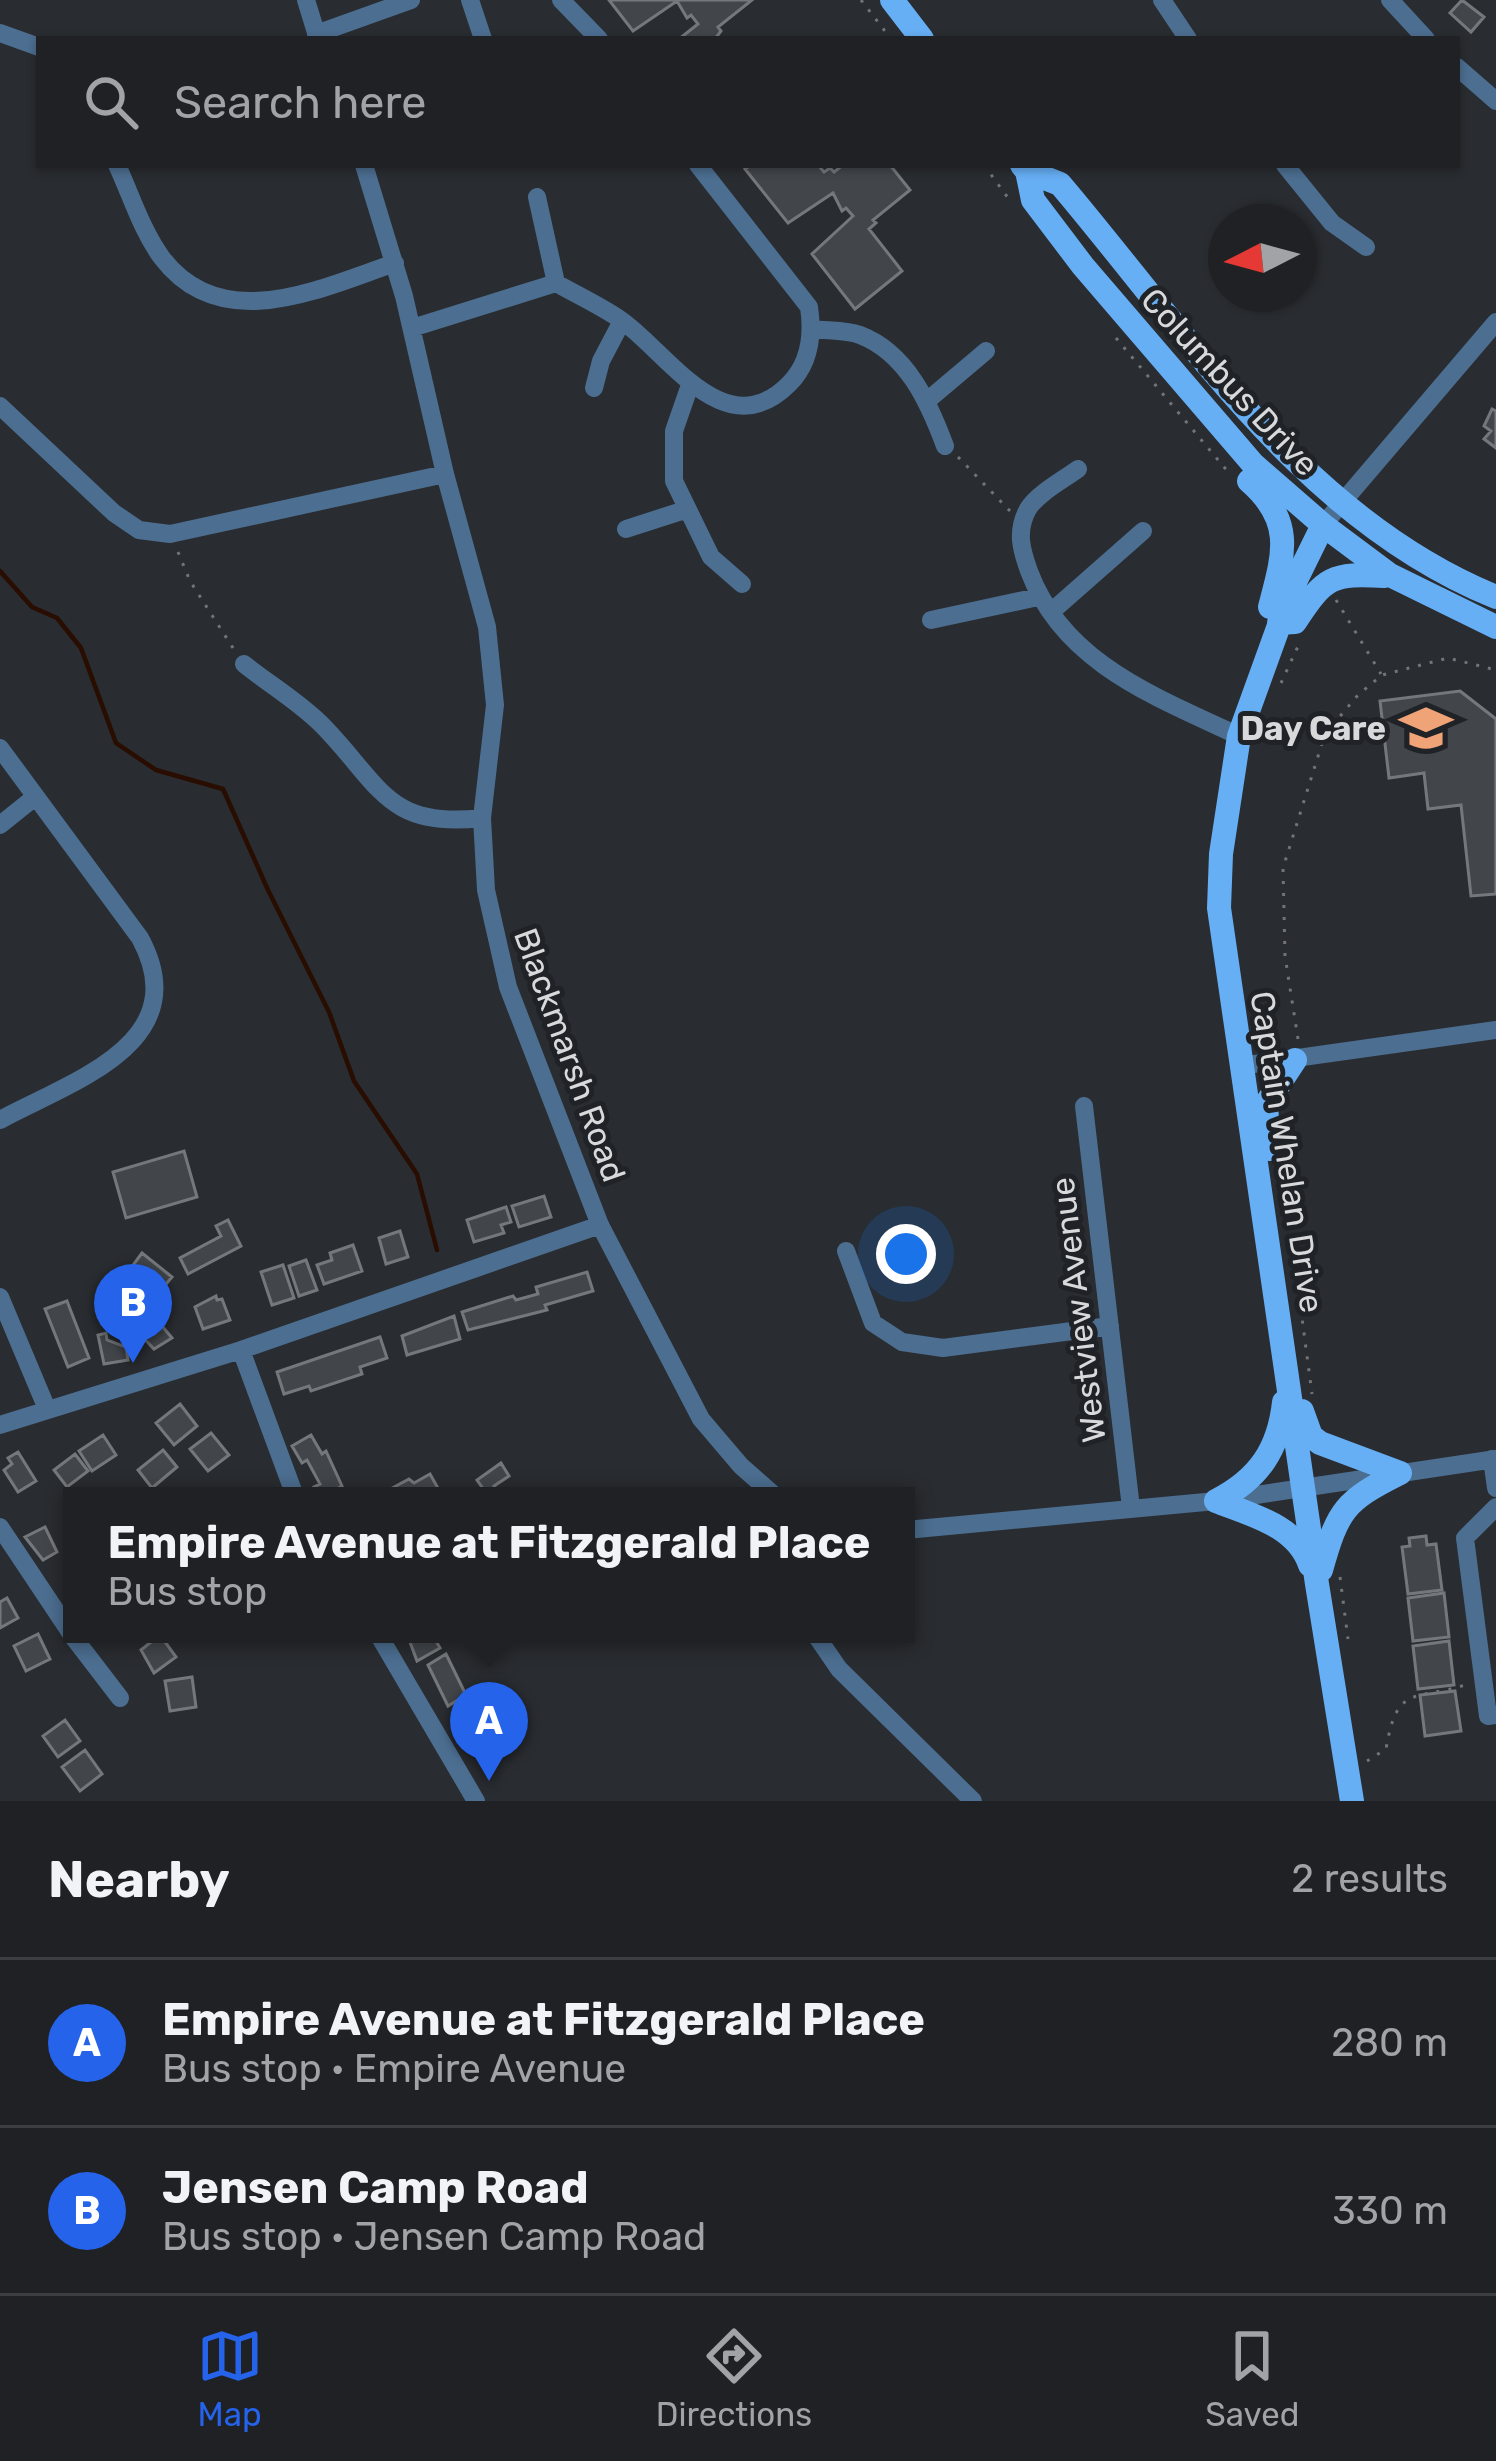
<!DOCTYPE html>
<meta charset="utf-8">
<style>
body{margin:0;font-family:Rubik,sans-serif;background:#2c2e31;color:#f1f3f6}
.compass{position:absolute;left:1208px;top:204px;width:108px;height:108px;border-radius:50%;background:#1f2124;box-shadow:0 3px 9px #0004;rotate:264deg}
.you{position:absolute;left:906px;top:1254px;width:42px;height:42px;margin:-30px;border:9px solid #fff;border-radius:50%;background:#1a73e8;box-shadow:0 0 0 18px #1a73e833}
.badge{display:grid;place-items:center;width:78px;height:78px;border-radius:50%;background:#2563eb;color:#fff;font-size:39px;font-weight:700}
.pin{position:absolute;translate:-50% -99px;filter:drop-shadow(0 3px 6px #0008)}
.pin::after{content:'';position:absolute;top:63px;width:42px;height:36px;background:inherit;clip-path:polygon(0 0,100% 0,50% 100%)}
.popup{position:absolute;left:63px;top:1487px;width:852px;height:156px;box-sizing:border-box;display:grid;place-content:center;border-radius:0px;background:#1f2124;filter:drop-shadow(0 3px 9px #0005);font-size:39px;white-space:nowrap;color:#a1a3a6}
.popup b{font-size:45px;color:#f1f3f6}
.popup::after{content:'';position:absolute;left:50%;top:100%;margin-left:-24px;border:24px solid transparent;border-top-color:#1f2124}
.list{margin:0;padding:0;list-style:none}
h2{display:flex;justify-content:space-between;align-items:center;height:156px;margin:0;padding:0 48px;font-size:51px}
h2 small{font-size:39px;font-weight:400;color:#a1a3a6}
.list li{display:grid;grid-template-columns:78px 1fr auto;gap:36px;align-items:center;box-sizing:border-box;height:168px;padding:0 48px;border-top:3px solid #3c3e41}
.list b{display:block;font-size:45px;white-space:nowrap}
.list p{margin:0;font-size:39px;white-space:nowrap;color:#a1a3a6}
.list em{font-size:39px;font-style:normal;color:#a1a3a6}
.icon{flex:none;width:66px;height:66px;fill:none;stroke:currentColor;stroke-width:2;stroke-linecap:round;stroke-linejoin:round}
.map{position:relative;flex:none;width:1496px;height:1801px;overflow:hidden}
.search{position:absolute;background:#1f2124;box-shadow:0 3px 9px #0004;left:36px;right:36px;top:36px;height:132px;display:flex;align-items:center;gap:30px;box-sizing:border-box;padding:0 42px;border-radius:0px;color:#a1a3a6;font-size:45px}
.sheet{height:492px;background:#1f2124}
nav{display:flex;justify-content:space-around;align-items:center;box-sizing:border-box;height:168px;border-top:3px solid #3c3e41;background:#1f2124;font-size:33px;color:#a1a3a6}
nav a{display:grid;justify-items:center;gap:6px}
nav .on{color:#2563eb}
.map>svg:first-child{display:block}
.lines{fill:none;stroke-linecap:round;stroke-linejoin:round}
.stream{stroke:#280d00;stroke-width:4.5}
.building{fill:#42464a;stroke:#74787c;stroke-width:3}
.path{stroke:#727477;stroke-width:3;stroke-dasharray:3 9;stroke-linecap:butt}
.minor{stroke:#4c6e90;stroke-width:18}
.major{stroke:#67aff5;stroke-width:24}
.labels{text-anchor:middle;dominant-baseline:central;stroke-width:10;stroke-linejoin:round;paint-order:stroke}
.street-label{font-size:33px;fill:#d7d9db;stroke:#1f2226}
.poi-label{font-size:33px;font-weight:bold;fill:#d7d9db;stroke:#1f2226;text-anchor:end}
</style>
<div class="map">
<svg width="1496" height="1801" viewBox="0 0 1496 1801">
<rect width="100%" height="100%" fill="#292c30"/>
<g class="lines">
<!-- stream -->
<path class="stream" d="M0 571 32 607 57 618 81 648 116 743 156 770 223 789 268 890 329 1012 354 1081 417 1174 437 1250"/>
</g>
<!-- building -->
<path class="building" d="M609 0H752L718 27 721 31 715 39H679L698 24 691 15 687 18 677 1 633 31Z
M1462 0 1484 17 1471 32 1450 13Z
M751 165H818L824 172 830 168 834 172 843 165H890L910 190 873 220 876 223 869 229 902 271 855 309 812 254 853 216 846 208 842 211 833 193 788 223 745 169Z
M1492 409 1496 411V448L1484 439 1491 431 1484 426Z
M1460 691 1496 719V894L1471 896 1461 805 1428 809 1424 773 1389 778 1380 701Z
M184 1151 197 1197 126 1218 113 1172Z
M544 1196 551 1217 519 1227 512 1206Z
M506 1207 511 1222 501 1225 504 1233 474 1242 467 1220Z
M228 1220 241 1246 188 1274 180 1258 221 1236 216 1226Z
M400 1231 408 1257 386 1264 379 1238Z
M353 1245 362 1271 324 1284 317 1265 332 1260 330 1253Z
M142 1253 172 1277 157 1295 128 1272Z
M306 1260 317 1290 299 1296 289 1266Z
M283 1265 294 1298 272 1305 261 1272Z
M587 1272 593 1291 545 1305 547 1310 468 1330 462 1312 513 1296 516 1300 538 1294 536 1287Z
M216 1296 217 1300 222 1299 230 1320 203 1329 195 1307Z
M67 1301 89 1358 68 1367 45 1309Z
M454 1316 460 1339 407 1355 402 1336Z
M156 1319 172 1338 154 1349 137 1331Z
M106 1333 107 1340 126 1347 128 1360 104 1364 98 1335Z
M380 1337 387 1358 360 1367 362 1374 311 1391 309 1386 284 1394 277 1372Z
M180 1404 197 1426 174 1445 156 1423Z
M211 1433 229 1455 208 1471 190 1449Z
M103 1435 116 1455 92 1471 79 1451Z
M311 1435 322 1454 326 1451 342 1486 324 1496H319L314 1487 320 1484 307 1460 302 1463 292 1446Z
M163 1450 177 1467 152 1488 138 1470Z
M18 1452 36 1481 18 1492 4 1470 12 1464 8 1458Z
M75 1454 88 1471 67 1487 54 1470Z
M501 1463 509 1476 494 1486 501 1496H475L484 1490 477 1480Z
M430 1474 439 1490 429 1496 383 1493 409 1479 414 1483Z
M45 1527 57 1552 43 1560 25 1537Z
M1426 1536 1427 1545 1436 1544 1442 1590 1408 1594 1402 1547 1410 1546 1409 1538Z
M1444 1593 1449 1637 1413 1641 1408 1598Z
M7 1598 18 1618 0 1628V1602Z
M38 1634 50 1659 26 1671 14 1646Z
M407 1634H432L440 1648 417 1661Z
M160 1635 176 1657 154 1673 141 1650Z
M1449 1641 1454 1685 1418 1689 1413 1646Z
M446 1654 466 1695 448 1706 428 1665Z
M192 1677 196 1707 170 1711 165 1681Z
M1455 1691 1461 1731 1425 1736 1420 1695Z
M65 1720 80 1741 58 1757 43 1736Z
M85 1750 102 1774 80 1791 62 1767Z"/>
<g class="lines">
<!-- path -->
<path class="path" d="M861 0 891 39
M984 165 1011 202
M1116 338 1229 473
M958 457 1010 511
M178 552 190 581 233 648
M1336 600 1381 674
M1281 683 1300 642
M1298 1039 1285 956 1283 868 1325 734 1358 695 1382 675 1448 658 1496 670
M1282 1166 1312 1394
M1340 1577 1348 1639
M1367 1761 1386 1749C1397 1684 1413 1701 1465 1685"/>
<!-- minor -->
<path class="minor" d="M306 0 318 39
M470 0 483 39
M561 0 599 39
M1162 0 1188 39
M1390 0 1426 39
M0 33 39 47
M316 34 411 0
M1457 67 1496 101
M117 165C131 195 142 231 162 258 222 337 321 288 395 263
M364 165 404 296 445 474 487 627 495 705 482 818 486 890 508 987 600 1225 701 1419 741 1466 775 1496
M1285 165 1332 223 1366 247
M537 197 556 283
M412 328 556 283C577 295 601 306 621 320 668 353 725 448 789 384 810 363 813 334 809 307L698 165
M812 329C827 331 847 330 860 335 907 353 929 403 945 446
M690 385 674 431V481L711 557 742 584
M594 388 601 361 622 321
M928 400 986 351
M0 406 114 513 139 530 170 534 445 474
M1078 469C1063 480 1037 494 1028 509 1016 531 1021 549 1029 571 1063 663 1156 697 1239 736
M1323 525 1496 322
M626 529 685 510
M1051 612 1143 531
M931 620 1038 597
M244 664C270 685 301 703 324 727 381 786 388 829 482 818
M0 748 140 938C197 1043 72 1081 0 1120
M0 825 35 797
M1240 1066 1496 1030
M1084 1106 1131 1508
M846 1251 873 1323 902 1342 943 1348 1110 1326
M0 1297 47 1409
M241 1350 295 1496
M0 1425 241 1350 600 1225
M1492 1459 1496 1488
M1496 1507 1465 1538 1488 1716 1496 1715
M0 1527 74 1638 120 1698
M906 1530 1216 1501 1496 1459
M378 1634 476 1801
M815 1634 839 1669 973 1801"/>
<!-- major -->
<path class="major" d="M892 0 922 39
M1022 165 1027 171 1033 200 1083 266 1253 464 1323 525 1390 575 1496 627
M1027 171 1060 184C1189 336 1304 519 1496 597
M1249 481C1295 521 1284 554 1270 607
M1323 525 1294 584 1239 736 1221 854 1219 908 1317 1584 1352 1801
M1279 623 1295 622C1325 576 1332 573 1385 576
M1269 1149 1266 1104 1295 1060
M1302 1411 1311 1436 1320 1443 1400 1473
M1216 1501C1259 1479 1279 1449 1284 1402
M1216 1501C1252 1515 1297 1526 1310 1565
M1321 1570C1338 1510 1344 1501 1400 1473"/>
</g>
<!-- icons -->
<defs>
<g id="school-bare" transform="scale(4.14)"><path d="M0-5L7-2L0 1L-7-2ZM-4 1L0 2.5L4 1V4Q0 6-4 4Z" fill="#efa377" stroke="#1f2226" stroke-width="2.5" paint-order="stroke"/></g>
</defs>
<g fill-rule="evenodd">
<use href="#school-bare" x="1426" y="728"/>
</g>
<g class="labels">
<!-- street labels -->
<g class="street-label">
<text transform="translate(1230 382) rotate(47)">Columbus Drive</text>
<text transform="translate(570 1055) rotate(70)">Blackmarsh Road</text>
<text transform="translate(1287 1152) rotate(81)">Captain Whelan Drive</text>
<text transform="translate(1078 1310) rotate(-97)">Westview Avenue</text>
</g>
<!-- poi labels -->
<g class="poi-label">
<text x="1386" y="728">Day Care</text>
</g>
</g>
</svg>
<svg class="compass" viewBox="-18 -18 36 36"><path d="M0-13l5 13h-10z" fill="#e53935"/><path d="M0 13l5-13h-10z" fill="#a1a3a6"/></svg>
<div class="you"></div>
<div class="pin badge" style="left:489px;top:1781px">A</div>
<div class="popup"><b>Empire Avenue at Fitzgerald Place</b>Bus stop</div>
<div class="pin badge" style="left:133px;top:1363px">B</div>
<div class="search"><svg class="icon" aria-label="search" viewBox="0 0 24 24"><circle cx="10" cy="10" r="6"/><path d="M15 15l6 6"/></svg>Search here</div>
</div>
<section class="sheet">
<h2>Nearby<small>2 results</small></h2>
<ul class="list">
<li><span class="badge">A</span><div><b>Empire Avenue at Fitzgerald Place</b><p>Bus stop · Empire Avenue</p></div><em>280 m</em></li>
<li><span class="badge">B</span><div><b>Jensen Camp Road</b><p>Bus stop · Jensen Camp Road</p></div><em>330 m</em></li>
</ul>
</section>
<nav>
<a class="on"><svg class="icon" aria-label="map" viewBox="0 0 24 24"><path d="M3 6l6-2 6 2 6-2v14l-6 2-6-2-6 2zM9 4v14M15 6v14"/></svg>Map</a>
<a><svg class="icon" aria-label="directions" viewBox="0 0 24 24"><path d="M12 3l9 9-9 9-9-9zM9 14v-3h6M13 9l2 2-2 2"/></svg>Directions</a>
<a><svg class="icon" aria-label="saved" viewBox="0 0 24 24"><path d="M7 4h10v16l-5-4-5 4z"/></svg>Saved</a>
</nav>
